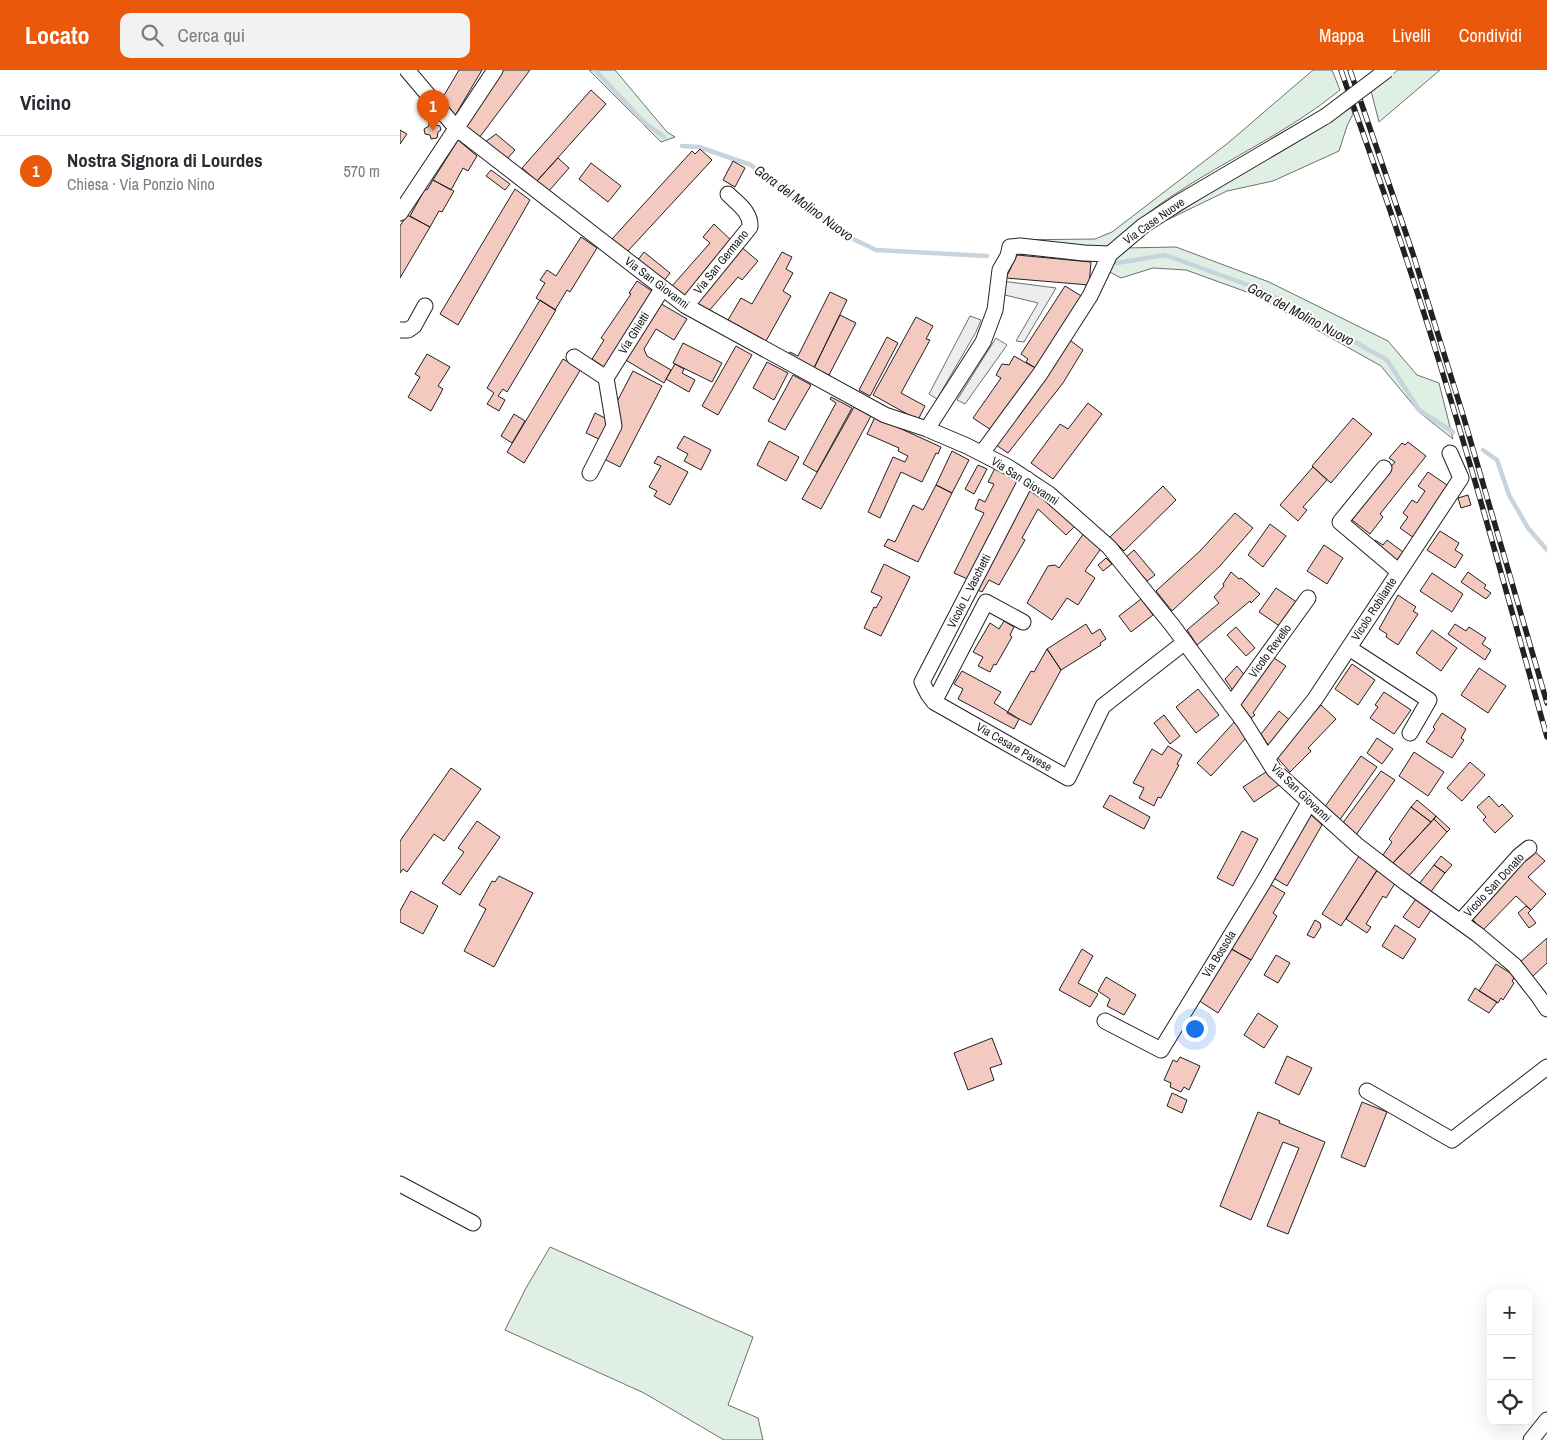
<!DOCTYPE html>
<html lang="it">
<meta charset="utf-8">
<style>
body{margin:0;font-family:"Archivo Narrow",sans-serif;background:#f2f2f3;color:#2b2b33}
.controls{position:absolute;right:15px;bottom:15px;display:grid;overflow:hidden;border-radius:10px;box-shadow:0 5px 20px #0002}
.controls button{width:45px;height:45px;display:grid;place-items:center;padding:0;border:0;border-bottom:1px solid #e1e1e2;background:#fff;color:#2b2b33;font:25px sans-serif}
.you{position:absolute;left:794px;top:958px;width:18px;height:18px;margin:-12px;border:4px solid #fff;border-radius:50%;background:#1a73e8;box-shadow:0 0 0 8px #1a73e833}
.badge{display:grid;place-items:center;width:32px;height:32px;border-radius:50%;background:#ea580c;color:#fff;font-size:16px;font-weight:700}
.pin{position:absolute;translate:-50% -41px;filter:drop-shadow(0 1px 2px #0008)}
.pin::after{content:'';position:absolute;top:26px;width:18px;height:15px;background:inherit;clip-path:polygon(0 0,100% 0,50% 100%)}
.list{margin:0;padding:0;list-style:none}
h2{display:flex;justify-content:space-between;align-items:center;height:65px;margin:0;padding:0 20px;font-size:21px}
h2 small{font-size:16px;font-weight:400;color:#7c7c81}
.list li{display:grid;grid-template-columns:32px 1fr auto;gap:15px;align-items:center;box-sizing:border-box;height:70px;padding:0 20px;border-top:1px solid #e1e1e2}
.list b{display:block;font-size:19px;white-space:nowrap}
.list p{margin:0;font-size:16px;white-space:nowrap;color:#7c7c81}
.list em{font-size:16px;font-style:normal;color:#7c7c81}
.icon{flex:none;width:28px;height:28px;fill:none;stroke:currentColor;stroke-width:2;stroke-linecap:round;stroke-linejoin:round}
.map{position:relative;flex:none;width:1147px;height:1370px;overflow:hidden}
header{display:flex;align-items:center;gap:30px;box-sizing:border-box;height:70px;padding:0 25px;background:#ea580c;color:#fff}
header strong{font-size:24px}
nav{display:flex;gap:28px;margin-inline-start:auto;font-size:18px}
.search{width:350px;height:45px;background:#f2f2f3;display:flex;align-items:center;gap:12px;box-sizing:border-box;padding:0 18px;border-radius:10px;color:#7c7c81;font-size:19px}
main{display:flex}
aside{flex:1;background:#fff}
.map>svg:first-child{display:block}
.green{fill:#e0efe3;stroke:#6f6f6f}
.parking{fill:#ededed;stroke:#6f6f6f}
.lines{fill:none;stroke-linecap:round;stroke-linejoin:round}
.stream{stroke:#c7d3dd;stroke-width:4.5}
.building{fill:#f3c9c0;stroke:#222}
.minor-casing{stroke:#222;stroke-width:17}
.minor{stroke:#fff;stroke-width:15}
.rail-casing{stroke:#222;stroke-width:5.5}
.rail{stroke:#fff;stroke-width:4;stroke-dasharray:11;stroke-linecap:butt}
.minor-bridge-casing{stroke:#222;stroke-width:17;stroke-linecap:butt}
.minor-bridge{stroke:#fff;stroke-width:15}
.labels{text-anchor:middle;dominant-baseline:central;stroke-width:4;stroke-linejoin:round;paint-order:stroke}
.street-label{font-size:12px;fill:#222;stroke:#fff}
.water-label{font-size:14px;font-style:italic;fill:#222;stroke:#fff}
</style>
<header>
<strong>Locato</strong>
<div class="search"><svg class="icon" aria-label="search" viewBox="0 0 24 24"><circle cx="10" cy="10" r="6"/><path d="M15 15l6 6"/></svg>Cerca qui</div>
<nav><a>Mappa</a><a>Livelli</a><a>Condividi</a></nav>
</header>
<main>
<aside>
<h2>Vicino<small></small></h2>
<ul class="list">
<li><span class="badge">1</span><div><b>Nostra Signora di Lourdes</b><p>Chiesa · Via Ponzio Nino</p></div><em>570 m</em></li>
</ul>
</aside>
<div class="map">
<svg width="1147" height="1370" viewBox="0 0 1147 1370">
<rect width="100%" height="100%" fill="#fff"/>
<!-- green -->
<path class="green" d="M189 0H215L267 62 275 67 261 72Z
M913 0H932L940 20C889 62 827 89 772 126 748 142 727 159 706 178L610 170 695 169 712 162 828 73Z
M998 0H1040L979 52 971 21Z
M951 38 953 44 947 56 939 81 873 111 827 121 767 150 835 107Z
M776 177 869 212 988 271 1017 305 1039 313 1053 369 1019 342 981 296 855 225 786 200 753 198 721 208 708 201 723 178Z
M150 1177 353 1267 328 1335 358 1348 363 1370H324L244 1323 105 1260 126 1218Z"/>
<!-- parking -->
<path class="parking" d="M602 211 656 218 624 272 616 271 638 233 605 225Z
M570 246 581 250 576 262 537 329 529 324Z
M596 268 607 275 565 334 557 330Z"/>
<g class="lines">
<!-- stream -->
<path class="stream" d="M195 0 244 52 264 67
M282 76 299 77 351 95 447 166 476 180 587 186
M717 193 765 185 862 220 987 290 1019 340 1053 362
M1083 380 1097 390 1109 425 1128 458 1147 480"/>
</g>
<!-- building -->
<path class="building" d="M59 0H82L53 49 40 32Z
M101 0H130L79 68 66 58 87 19Z
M191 20 206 34 137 111 122 98Z
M34 51 36 55 40 56 41 60 38 62 37 68 31 69 30 65 25 64 24 59 29 56V52Z
M0 60 7 64 0 74Z
M96 64 115 80 107 89 85 72Z
M58 70 77 86 68 101 63 98 51 120 33 110Z
M300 79 312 90 227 182 212 169 292 81 295 84Z
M158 88 169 98 148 122 137 111Z
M333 91 345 98 335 117 323 110Z
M191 93 221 116 208 132 179 109Z
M91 100 110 114 105 120 86 106Z
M33 110 54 121 42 142 39 141 30 157 10 146 25 119 27 120Z
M115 119 130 130 58 255 40 244Z
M7 145 30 157 0 208V156Z
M314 154 335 174 287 230 272 216 310 173 303 167Z
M181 167 197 178 170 222 167 220 155 240 136 228 145 213 140 210 147 200 156 206Z
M339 175 358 191 342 210 338 207 308 242 291 231Z
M244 182 270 203 263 212 237 191Z
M382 182 392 187 386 199 393 203 383 221 391 226 366 271 328 250 341 228 352 234Z
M617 185 691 192 689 215 606 208Z
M237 211 255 223 204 297 192 289 204 270 201 268 231 224 229 223Z
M665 216 683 227 637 299 626 292 628 289 621 284Z
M430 222 447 230 414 298 389 285 390 282 398 286Z
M140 230 156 240 107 322 103 319 98 326 105 330 99 341 87 334 94 323 87 318Z
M258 232 287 249 274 270 256 259 244 279 247 286 271 300 264 313 224 289Z
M440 245 456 253 429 305 414 298Z
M516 247 533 256 526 269 530 270 501 323 525 336 518 350 473 325Z
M487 267 498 273 470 326 459 320Z
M667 268 683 280 663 313 608 383 596 375Z
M283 273 322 293 312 312 273 293Z
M336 276 352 285 318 345 302 336Z
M27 284 50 297 38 316 43 319 31 341 8 327 20 307 15 304Z
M614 286 637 299 594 362 573 348 601 308 596 305 602 294 609 295Z
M163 289 181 299 124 393 107 382Z
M367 292 388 303 374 330 353 318Z
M275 294 284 299 282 303 295 310 289 322 266 309Z
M233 301 262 316 220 397 202 388 221 351 210 345Z
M393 305 411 315 385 360 368 351Z
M431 327 452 338 417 402 403 394 436 333 430 329Z
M688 333 702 344 653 409 631 393 660 354 668 359Z
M454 337 471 346 421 439 402 429Z
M195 343 207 349 209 360 203 371 186 363Z
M114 344 125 351 112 373 101 366Z
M475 347 541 377 538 384 536 383 522 412 501 402 480 448 468 442 493 387 505 392 508 386 498 381 499 378 467 364Z
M953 348 972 364 931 413 912 396Z
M284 366 311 380 301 400 284 391 288 384 277 378Z
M369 371 399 387 386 411 357 395Z
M1008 372 1026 386 980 444 983 447 970 464 952 450 983 411 981 409 995 392 989 388 1002 373 1005 375Z
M552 381 569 390 552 423 536 415Z
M258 386 288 402 270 435 254 426 257 421 249 417 261 396 254 393Z
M578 395 587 399 574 424 565 419Z
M913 397 927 410 903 437 907 440 898 451 880 435Z
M595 398 619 410 572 511 554 503 584 443 575 439 579 429 585 432 594 414 588 412Z
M1028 402 1050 417 1014 468 1000 458 1008 447 1003 443 1012 430 1017 433 1025 421 1018 416Z
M536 415 552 423 518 492 484 476 488 469 495 472 513 435 523 440Z
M763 416 776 430 724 481 710 467Z
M629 417 676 455 666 465 638 439 622 468 625 470 599 515 589 510 582 522 574 518Z
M1068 425 1071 435 1061 438 1058 428Z
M835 443 853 458 819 497 772 541 756 521 800 481Z
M870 454 886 466 863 497 848 485Z
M1040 461 1059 473 1055 480 1063 485 1055 498 1027 480Z
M684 463 702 477 685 501 695 508 678 535 667 528 652 550 627 533 648 496 655 495 659 498Z
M975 470 983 475 987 470 1003 482 994 494 971 476Z
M924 475 943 488 927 514 907 501Z
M734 480 755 505 747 511 726 487Z
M706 488 712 494 703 501 698 495Z
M484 494 510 507 481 566 464 558 474 537 476 538 482 527 471 522Z
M831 502 839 509 841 508 860 524 851 533 850 531 797 575 787 560 819 533 814 527 824 516 823 514Z
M1068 502 1086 515 1084 518 1091 523 1086 529 1061 512Z
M1032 503 1063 524 1052 542 1020 521Z
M876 518 898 533 881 557 859 542Z
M998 525 1016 537 1013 541 1018 544 998 575 986 567 987 564 979 559Z
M741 529 753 545 731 562 719 546Z
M604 551 614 557 610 565 612 567 596 595 594 594 590 602 578 596 583 587 573 582 590 553 599 559Z
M686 554 692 564 700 559 706 569 700 573 701 575 661 600 647 579Z
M1055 554 1066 561 1069 557 1086 568 1082 574 1091 580 1085 590 1048 564Z
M836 557 855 578 846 586 827 565Z
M1032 560 1057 578 1041 601 1016 583Z
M647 579 661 600 631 655 607 643 631 601 634 602Z
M874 588 886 596 853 643 855 645 851 648 839 632 866 595 868 596Z
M952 594 975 610 958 635 935 619Z
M837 596 847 608 836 625 825 609Z
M1079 598 1106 616 1088 643 1061 625Z
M562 601 601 622 594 633 619 649 614 659 558 629 563 619 554 614Z
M798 619 819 645 796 663 776 637Z
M984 622 1011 640 994 664 970 648 978 637 975 635Z
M921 635 936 649 908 678 911 681 890 702 875 685Z
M879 641 892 652 870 678 861 664Z
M1042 643 1066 659 1061 668 1064 670 1052 688 1026 672 1035 659 1033 657Z
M764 645 780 666 770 674 754 653Z
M837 649 847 667 811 706 797 693Z
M977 668 993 679 982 694 967 683Z
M768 676 782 685 777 694 779 695 761 728 758 727 754 736 739 728 744 718 733 713 752 679 762 685Z
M1014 682 1044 702 1028 726 999 706Z
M961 686 977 697 939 751 924 738Z
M1070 692 1085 705 1062 731 1047 718Z
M51 698 81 719 44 771 34 764 7 802 3 799 0 803V771Z
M869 700 879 715 854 732 843 717Z
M981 701 995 710 956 765 942 754Z
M710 725 750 747 744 759 703 737Z
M1089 726 1099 737 1102 734 1113 746 1095 763 1083 750 1086 747 1077 737Z
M1017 730 1036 746 1031 752 1011 737Z
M1011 737 1031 752 993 793 983 785 992 772 989 769Z
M907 741 922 755 887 816 870 806Z
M1036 746 1050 759 1047 762 1034 749Z
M1034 749 1047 762 1009 806 993 793Z
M77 751 100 767 60 825 42 813 64 782 58 778Z
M842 761 858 769 833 816 817 808Z
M1133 780 1145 791 1128 807 1146 824 1131 840 1116 826 1083 860 1069 846Z
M959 786 978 799 941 856 922 844Z
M1041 786 1052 795 1045 803 1034 795Z
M1034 795 1045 803 1030 823 1019 814Z
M979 797 997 810 986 828 983 826 966 854 971 857 967 863 946 849Z
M99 806 133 823 94 897 64 881 86 839 79 835 92 811 95 812Z
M868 813 885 823 873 843 877 846 851 890 830 878Z
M11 821 38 836 23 864 0 852V841Z
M1016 829 1031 840 1019 858 1003 847Z
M1126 836 1131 840 1128 843 1136 853 1129 858 1118 843Z
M915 850 920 853 921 857 914 868 907 865Z
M995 855 1016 869 1003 889 982 876Z
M1147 868V893L1132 907 1119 893Z
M682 879 693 886 678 913 698 924 690 937 659 920Z
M831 879 851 890 818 943 798 930Z
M876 885 890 893 878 913 864 905Z
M1096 894 1115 906 1112 911 1114 913 1103 930 1101 928 1098 933 1079 921Z
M706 907 736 925 724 945 707 936 710 929 698 921Z
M1075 918 1097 932 1089 943 1068 930Z
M858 943 878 956 864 978 844 965Z
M592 968 602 994 590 998 594 1010 568 1020 554 983Z
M887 986 912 998 899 1025 875 1013Z
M780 987 800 996 789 1020 784 1017 781 1022 770 1017 771 1013 764 1010 773 990 777 992Z
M772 1023 787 1030 782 1043 767 1036Z
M962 1032 987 1042 965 1097 941 1087Z
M858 1042 880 1051 879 1053 925 1072 888 1164 867 1156 899 1078 883 1072 851 1150 820 1136Z"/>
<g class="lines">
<!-- minor casing -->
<g class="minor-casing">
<path id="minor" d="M7 0 56 58 286 236 485 345 527 359 567 376 608 397 649 424 709 477 772 555 844 652 874 700 958 776 1006 813 1077 864 1114 895 1139 927 1147 939
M0 143 95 0
M286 236 350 157C351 142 338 134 328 124
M0 260H8L14 256 25 236
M174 287 206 308 214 356 190 403
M206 308 262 219
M527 359 583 272 595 240 600 200 608 186 610 177 620 176 684 183 710 184
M582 383 640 304 690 226 710 184 743 156 778 133 926 46
M984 398 940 452 998 501
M623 552 586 532 534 632 668 708 703 636 785 572
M949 578 1029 630 1010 663
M534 632 528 624 522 612 627 409
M831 635 908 528
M867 689 915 629 1061 408 1050 383
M1060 852 1119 786 1129 778
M705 951 761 980 863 813 909 733
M967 1021 1052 1070 1147 997
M0 1114 73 1153
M1131 1370 1147 1350"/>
</g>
<!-- minor -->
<use href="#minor" class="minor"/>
<!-- rail casing -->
<g class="rail-casing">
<path id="rail" d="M941 0C962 62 985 123 1005 185 1058 344 1102 506 1147 667
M950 0 1013 184 1063 345 1147 633"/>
</g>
<!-- rail -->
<use href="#rail" class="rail"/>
<!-- minor-bridge casing -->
<g class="minor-bridge-casing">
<path id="minor-bridge" d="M926 46 987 0"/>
</g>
<!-- minor-bridge -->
<use href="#minor-bridge" class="minor-bridge"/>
</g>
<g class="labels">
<!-- street labels -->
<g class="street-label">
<text transform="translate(754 151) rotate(-35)">Via Case Nuove</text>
<text transform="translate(321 192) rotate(-51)">Via San Germano</text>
<text transform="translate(257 213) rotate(37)">Via San Giovanni</text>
<text transform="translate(234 263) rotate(-58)">Via Ghietti</text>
<text transform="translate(625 411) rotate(33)">Via San Giovanni</text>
<text transform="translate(569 521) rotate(-63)">Vicolo L. Vaschetti</text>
<text transform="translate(974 539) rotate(-57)">Vicolo Robilante</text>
<text transform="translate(870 581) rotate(-54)">Vicolo Revello</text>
<text transform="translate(614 677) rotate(30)">Via Cesare Pavese</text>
<text transform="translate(901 723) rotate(44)">Via San Giovanni</text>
<text transform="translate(1094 815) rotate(-47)">Vicolo San Donato</text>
<text transform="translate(819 884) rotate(-58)">Via Bossola</text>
</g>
<!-- water labels -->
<g class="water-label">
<text transform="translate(404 133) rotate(36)">Gora del Molino Nuovo</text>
<text transform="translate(901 244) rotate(28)">Gora del Molino Nuovo</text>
</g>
</g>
</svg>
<div class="controls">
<button>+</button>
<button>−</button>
<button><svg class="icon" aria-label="locate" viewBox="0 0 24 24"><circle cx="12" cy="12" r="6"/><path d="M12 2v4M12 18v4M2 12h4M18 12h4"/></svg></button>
</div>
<div class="you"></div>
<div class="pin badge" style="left:33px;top:61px">1</div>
</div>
</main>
